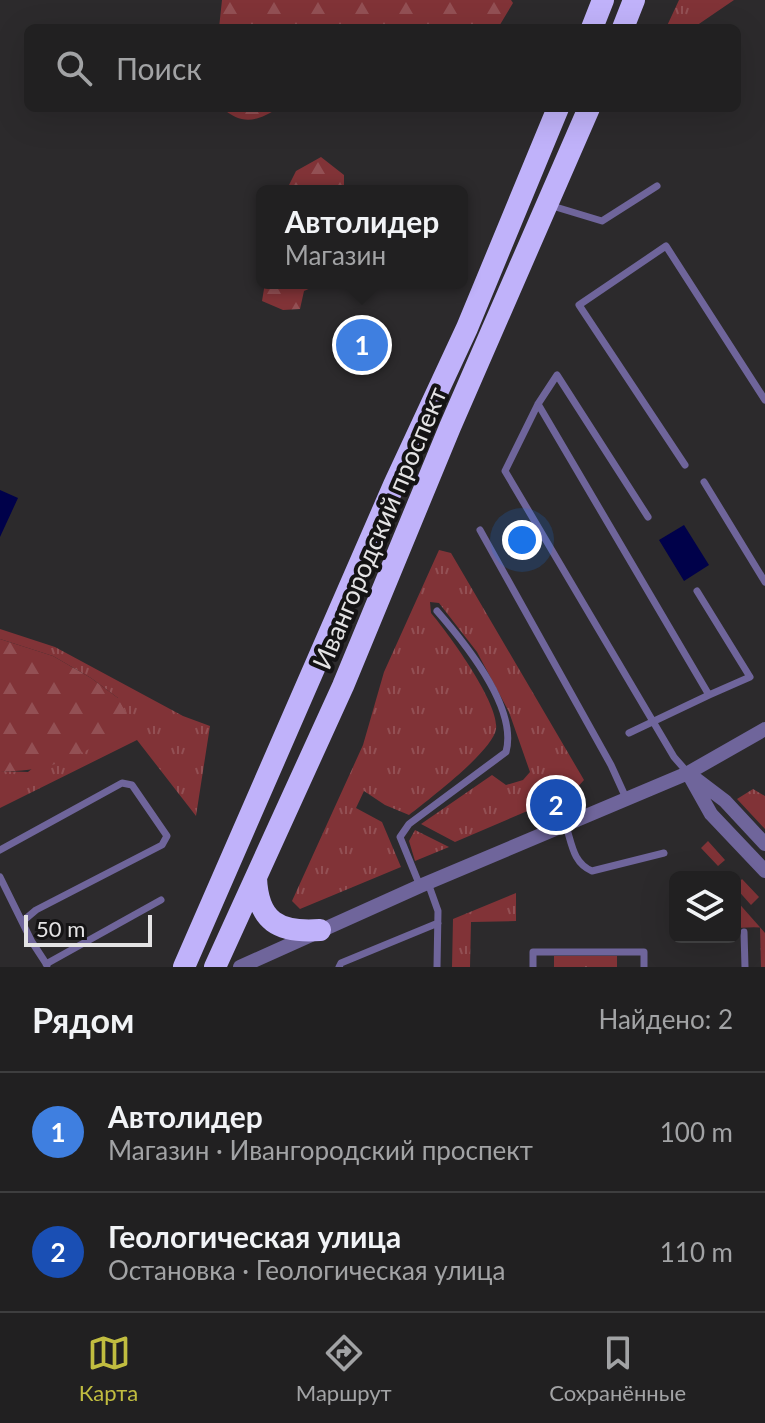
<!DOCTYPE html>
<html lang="ru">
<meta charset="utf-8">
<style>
body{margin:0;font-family:Lato,sans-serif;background:#29282a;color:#f1f3f6}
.controls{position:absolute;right:24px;bottom:24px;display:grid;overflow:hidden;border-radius:12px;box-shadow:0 8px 32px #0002}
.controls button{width:72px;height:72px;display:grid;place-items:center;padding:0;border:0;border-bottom:2px solid #3e3e3f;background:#212021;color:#f1f3f6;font:40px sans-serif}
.scale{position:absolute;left:24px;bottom:20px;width:128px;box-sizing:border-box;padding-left:8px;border:4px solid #e4e3e4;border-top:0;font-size:22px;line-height:28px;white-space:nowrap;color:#e4e3e4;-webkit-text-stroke:6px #141314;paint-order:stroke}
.you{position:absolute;left:522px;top:540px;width:28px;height:28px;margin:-20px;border:6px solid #fff;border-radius:50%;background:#1a73e8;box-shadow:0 0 0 12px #1a73e833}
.badge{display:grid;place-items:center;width:52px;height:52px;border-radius:50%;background:#c1bd40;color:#fff;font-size:26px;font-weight:700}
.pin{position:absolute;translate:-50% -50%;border:4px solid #fff;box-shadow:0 2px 8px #0006}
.popup{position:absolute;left:256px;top:185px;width:212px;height:104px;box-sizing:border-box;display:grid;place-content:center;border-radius:12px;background:#212021;filter:drop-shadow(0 2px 6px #0005);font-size:26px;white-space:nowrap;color:#a2a3a5}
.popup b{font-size:30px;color:#f1f3f6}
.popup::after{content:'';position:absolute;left:50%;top:100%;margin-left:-16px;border:16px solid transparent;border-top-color:#212021}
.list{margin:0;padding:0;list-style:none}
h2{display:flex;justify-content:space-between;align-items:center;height:104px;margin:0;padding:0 32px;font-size:34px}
h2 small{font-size:26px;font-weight:400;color:#a2a3a5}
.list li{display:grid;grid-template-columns:52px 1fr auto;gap:24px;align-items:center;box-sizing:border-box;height:120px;padding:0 32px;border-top:2px solid #3e3e3f}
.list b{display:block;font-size:30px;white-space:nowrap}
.list p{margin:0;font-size:26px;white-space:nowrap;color:#a2a3a5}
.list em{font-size:26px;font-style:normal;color:#a2a3a5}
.icon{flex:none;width:44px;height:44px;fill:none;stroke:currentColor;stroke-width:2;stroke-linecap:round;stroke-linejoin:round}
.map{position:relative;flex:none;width:765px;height:967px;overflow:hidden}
.search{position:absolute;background:#212021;box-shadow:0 8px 32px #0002;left:24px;right:24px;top:24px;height:88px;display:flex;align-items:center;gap:20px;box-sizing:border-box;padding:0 28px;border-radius:12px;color:#a2a3a5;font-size:30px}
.sheet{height:344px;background:#212021}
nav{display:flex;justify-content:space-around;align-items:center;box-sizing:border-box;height:112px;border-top:2px solid #3e3e3f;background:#212021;font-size:22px;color:#a2a3a5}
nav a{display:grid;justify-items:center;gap:4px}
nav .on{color:#c1bd40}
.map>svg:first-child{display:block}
.grass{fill:url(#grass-tufts)}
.forest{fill:url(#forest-firs)}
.water{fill:#00014a}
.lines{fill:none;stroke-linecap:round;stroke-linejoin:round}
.service{stroke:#6f659b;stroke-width:7}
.minor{stroke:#6f659b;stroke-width:14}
.trunk{stroke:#c0b2fa;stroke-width:22}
.labels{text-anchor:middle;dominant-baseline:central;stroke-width:8;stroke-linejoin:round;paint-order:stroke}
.street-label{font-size:26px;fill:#e4e3e4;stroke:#141314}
</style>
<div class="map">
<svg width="765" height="967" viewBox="0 0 765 967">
<defs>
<pattern id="grass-tufts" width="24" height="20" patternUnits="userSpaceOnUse" patternTransform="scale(2)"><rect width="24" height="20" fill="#813337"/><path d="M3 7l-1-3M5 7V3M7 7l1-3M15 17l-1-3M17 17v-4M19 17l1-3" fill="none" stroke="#935054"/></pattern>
<pattern id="forest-firs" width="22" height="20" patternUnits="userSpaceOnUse" patternTransform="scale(2)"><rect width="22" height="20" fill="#813337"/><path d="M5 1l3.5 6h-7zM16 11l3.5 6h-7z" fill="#935054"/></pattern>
</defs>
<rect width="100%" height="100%" fill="#2c2a2c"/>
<!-- grass -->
<path class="grass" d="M679 0H734L693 28H666Z
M439 550 451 553 584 780 574 791 455 842 421 824 492 775 506 785 523 780 530 772 509 712 477 652 439 603 430 602 431 613C448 633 500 704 496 729 493 751 428 800 409 815L385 805 364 791 356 808 382 822 401 867 300 909 292 901 363 745 384 672Z
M0 629 55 647 183 716 210 726 196 816 137 740 0 808V771L28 772 118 698 91 678 53 656 0 639Z
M753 789 765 796V829L737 799Z
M415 830 449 847 415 861 409 841Z
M708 841 725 860 718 866 701 848Z
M742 879 759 897 751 905 735 887Z
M516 893V921L471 922 470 967H452L453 919Z
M735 899 765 933V967H761L760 927 735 928Z
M554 956H617V967H554Z"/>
<!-- forest -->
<path class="forest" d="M222 0H511L513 3 498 28H219Z
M222 108H279C257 121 243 126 222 108Z
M321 157 344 175V191H286L296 171Z
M265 283H322L304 291 300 309 283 310 262 301Z
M0 639 53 656 91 678 118 698 130 720C90 753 53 773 0 771Z"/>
<!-- water -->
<path class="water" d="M0 490 18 498 0 537Z
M684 525 709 565 684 581 659 540Z"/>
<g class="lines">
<!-- service -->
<path class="service" d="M549 205 602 221 657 186
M538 404 709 695 629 733
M685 465 579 305 666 246 765 400
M704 482 765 582
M648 517 557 375 538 404 505 471 674 757 688 773
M480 530 611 765 626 798
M697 591 750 677 709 695
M566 826C572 844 573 863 592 871L664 853
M0 850 122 783 132 785 167 836 162 845 36 910 23 921
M0 877 32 942 47 965
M428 883 438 911 437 967
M420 886 400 837 409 824 506 752C518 708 465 643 437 611
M744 932 745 967
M46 964 161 900
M339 967 341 963 438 923
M533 967V952H644V967"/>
<!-- minor -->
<path class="minor" d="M688 773 711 814 765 871
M696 779 725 801 765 844
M240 967 420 886 688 773 765 729"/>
<!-- trunk -->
<path class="trunk" d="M592 28 603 0
M623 28 634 0
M256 878C258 922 279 933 320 930
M184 967 394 485 467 328 558 108
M215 967 343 686 450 427 589 108"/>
</g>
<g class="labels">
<!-- street labels -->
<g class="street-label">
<text transform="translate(379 528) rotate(-67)">Ивангородский проспект</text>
</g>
</g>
</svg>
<div class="controls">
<button><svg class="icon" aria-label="layers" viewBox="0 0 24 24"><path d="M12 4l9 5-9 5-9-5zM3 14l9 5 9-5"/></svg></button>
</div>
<div class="scale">50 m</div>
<div class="you"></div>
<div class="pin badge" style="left:362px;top:345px;background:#3f7fe0">1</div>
<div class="popup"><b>Автолидер</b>Магазин</div>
<div class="pin badge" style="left:556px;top:805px;background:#1a4fb4">2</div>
<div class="search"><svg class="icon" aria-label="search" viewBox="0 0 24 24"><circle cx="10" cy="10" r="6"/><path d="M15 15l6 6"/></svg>Поиск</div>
</div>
<section class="sheet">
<h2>Рядом<small>Найдено: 2</small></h2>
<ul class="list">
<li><span class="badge" style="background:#3f7fe0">1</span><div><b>Автолидер</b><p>Магазин · Ивангородский проспект</p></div><em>100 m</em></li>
<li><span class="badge" style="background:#1a4fb4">2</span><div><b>Геологическая улица</b><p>Остановка · Геологическая улица</p></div><em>110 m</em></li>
</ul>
</section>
<nav>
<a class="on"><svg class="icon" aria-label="map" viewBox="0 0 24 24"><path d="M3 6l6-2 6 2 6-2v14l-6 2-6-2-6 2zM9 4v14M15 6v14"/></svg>Карта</a>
<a><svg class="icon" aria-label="directions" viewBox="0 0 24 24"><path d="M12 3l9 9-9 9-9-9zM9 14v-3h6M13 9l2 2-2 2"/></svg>Маршрут</a>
<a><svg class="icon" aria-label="saved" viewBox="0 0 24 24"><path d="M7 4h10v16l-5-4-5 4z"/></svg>Сохранённые</a>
</nav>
